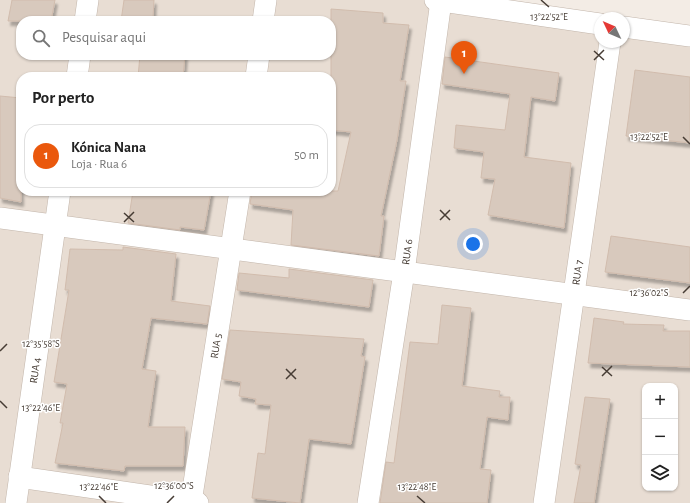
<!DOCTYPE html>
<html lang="pt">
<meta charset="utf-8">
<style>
body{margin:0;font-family:"Alegreya Sans",sans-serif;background:#f2f2f2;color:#222}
.controls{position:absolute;right:12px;bottom:12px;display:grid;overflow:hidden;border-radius:8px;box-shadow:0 1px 3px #0004}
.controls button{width:36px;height:36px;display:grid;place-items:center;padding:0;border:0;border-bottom:1px solid #e0e0e0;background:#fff;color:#222;font:20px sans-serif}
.compass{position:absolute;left:594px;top:12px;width:36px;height:36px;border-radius:50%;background:#fff;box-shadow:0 1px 3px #0004;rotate:314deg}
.you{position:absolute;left:473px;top:244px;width:14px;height:14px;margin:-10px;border:3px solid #fff;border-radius:50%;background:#1a73e8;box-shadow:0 0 0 6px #1a73e833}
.badge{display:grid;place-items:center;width:26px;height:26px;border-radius:50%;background:#ea580c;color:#fff;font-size:13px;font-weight:700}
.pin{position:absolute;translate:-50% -33px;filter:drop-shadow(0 1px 2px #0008)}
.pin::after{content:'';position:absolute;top:21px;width:14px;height:12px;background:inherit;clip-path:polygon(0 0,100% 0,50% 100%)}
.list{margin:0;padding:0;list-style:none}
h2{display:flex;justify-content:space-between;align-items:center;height:52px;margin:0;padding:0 16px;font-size:17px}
h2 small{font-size:13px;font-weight:400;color:#767676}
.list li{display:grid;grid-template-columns:26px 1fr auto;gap:12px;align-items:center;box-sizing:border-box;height:64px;margin:0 8px 8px;padding:0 8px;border:1px solid #e0e0e0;border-radius:16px}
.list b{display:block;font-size:15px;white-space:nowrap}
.list p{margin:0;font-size:13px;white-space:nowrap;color:#767676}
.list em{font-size:13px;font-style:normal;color:#767676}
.icon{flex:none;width:22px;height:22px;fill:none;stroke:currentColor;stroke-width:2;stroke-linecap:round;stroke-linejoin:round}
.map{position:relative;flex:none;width:690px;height:503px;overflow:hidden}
.search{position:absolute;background:#fff;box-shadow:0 1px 3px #0004;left:16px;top:16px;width:320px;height:44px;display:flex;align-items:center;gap:10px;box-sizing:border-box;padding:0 14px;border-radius:16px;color:#767676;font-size:15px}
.panel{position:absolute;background:#fff;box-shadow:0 1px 3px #0004;left:16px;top:72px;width:320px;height:124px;border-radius:16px}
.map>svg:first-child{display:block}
.residential{fill:#e8ddd3;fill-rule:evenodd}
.building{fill:#d8c9bd;stroke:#d1bcad;filter:url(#shadow)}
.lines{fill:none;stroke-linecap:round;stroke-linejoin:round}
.street-casing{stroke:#c2b5aa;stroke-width:22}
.street{stroke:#fff;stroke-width:21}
.ticks{fill:none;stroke:#463c34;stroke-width:1.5}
.labels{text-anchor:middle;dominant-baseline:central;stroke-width:3;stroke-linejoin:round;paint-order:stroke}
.street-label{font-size:11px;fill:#463c34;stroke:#fff}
.ticks-label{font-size:10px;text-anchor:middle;fill:#463c34;stroke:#fff;stroke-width:3;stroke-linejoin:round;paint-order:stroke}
</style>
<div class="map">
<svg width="690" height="503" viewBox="0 0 690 503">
<defs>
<filter id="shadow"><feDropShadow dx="2.5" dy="4.5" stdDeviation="1" flood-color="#0004"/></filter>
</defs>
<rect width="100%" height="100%" fill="#f3ece5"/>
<!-- residential -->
<path class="residential" d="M0 0H435L600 24V42H624V27L690 36V503H0ZM21 21H331V55H21ZM21 77H331V191H21ZM645 386H675V488H645Z"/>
<!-- building -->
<path class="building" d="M12 0H55L51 21H8Z
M124 0H154L153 17 189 21H121Z
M331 9 383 13V23L409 25 400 81H406L397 140 381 216H384L379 256 291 245 293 210 250 204 252 191H338L351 132 331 130Z
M140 55H185L183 77H138Z
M445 57 559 73 555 101 531 97 524 157 571 163 564 228 488 215 495 179 481 178 484 152 454 148 456 125 505 130 510 94 442 84Z
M635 70 690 77V143L626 136Z
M0 96 21 98V202L0 198Z
M133 191H211L204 230 180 227V230L128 223Z
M611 236 690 247V283L605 272Z
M123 247 176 254 171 301 210 306 207 324 151 318 142 369 156 371 148 427H185L183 466H125L124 471 55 463 63 423H60L67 384 54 382 69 290H65L70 249 123 250Z
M289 269 373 280 369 307 237 290 239 273 289 278Z
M442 305 471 308 462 386 500 391 499 397H510L508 420 487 417 480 469 491 470 487 503H380L386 462 394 463 410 342 438 344Z
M594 318 624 322 623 324 664 325 663 331H690V367L588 363Z
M230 330 364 339 361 356 365 357 351 444 309 439 300 503 252 498 258 453 265 454 271 405 255 404 256 399 239 396 241 382 222 379Z
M585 397 610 399 594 503H574L581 465 575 464Z"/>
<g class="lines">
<!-- street casing -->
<g class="street-casing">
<g id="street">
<path d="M435 0 600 24"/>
<path d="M85 21 88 0"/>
<path d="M263 21 266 0"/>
<path d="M624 27 690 36"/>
<path d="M77 77 80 55"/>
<path d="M256 77 259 55"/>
<path d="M0 218 690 310"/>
<path d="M19 477 198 503"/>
<path id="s1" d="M191 502 240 191"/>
<path id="s2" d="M16 503 60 191"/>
<path id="s3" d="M368 503 404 272 441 1"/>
<path id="s4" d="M544 503 610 42"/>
</g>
</g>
<!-- street -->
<use href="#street" class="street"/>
</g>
<!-- ticks -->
<path class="ticks" d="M541 0 549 7M594 51 604 60M594 60 604 50M683 137 690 144M440 210 450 220M124 213 134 222M440 220 450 210M124 222 134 212M683 293 690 286M0 351 7 344M602 367 612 376M286 369 296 379M602 376 612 366M286 379 296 369M0 401 7 408M99 496 106 503M417 496 425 503M167 503 174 496"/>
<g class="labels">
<!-- street labels -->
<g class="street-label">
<text stroke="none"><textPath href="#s3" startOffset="254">RUA 6</textPath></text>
<text stroke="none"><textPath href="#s4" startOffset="233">RUA 7</textPath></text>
<text stroke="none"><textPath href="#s1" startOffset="158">RUA 5</textPath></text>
<text stroke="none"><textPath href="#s2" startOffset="134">RUA 4</textPath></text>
</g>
</g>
<g class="ticks-label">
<text x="549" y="20">13°22'52"E</text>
<text x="649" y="140">13°22'52"E</text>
<text x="649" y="296">12°36'02"S</text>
<text x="41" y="347">12°35'58"S</text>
<text x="41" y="411">13°22'46"E</text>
<text x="174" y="489">12°36'00"S</text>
<text x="99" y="490">13°22'46"E</text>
<text x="417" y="490">13°22'48"E</text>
</g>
</svg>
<div class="controls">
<button>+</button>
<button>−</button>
<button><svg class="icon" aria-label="layers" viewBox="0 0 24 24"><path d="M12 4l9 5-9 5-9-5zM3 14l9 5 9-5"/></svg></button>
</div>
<svg class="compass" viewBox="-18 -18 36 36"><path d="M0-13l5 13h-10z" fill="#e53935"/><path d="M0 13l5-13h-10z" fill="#767676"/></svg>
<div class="you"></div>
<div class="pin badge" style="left:464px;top:74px">1</div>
<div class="search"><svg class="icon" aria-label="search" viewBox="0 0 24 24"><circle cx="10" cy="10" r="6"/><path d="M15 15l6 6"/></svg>Pesquisar aqui</div>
<section class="panel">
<h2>Por perto<small></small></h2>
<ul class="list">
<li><span class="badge">1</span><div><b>Kónica Nana</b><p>Loja · Rua 6</p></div><em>50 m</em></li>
</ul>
</section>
</div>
